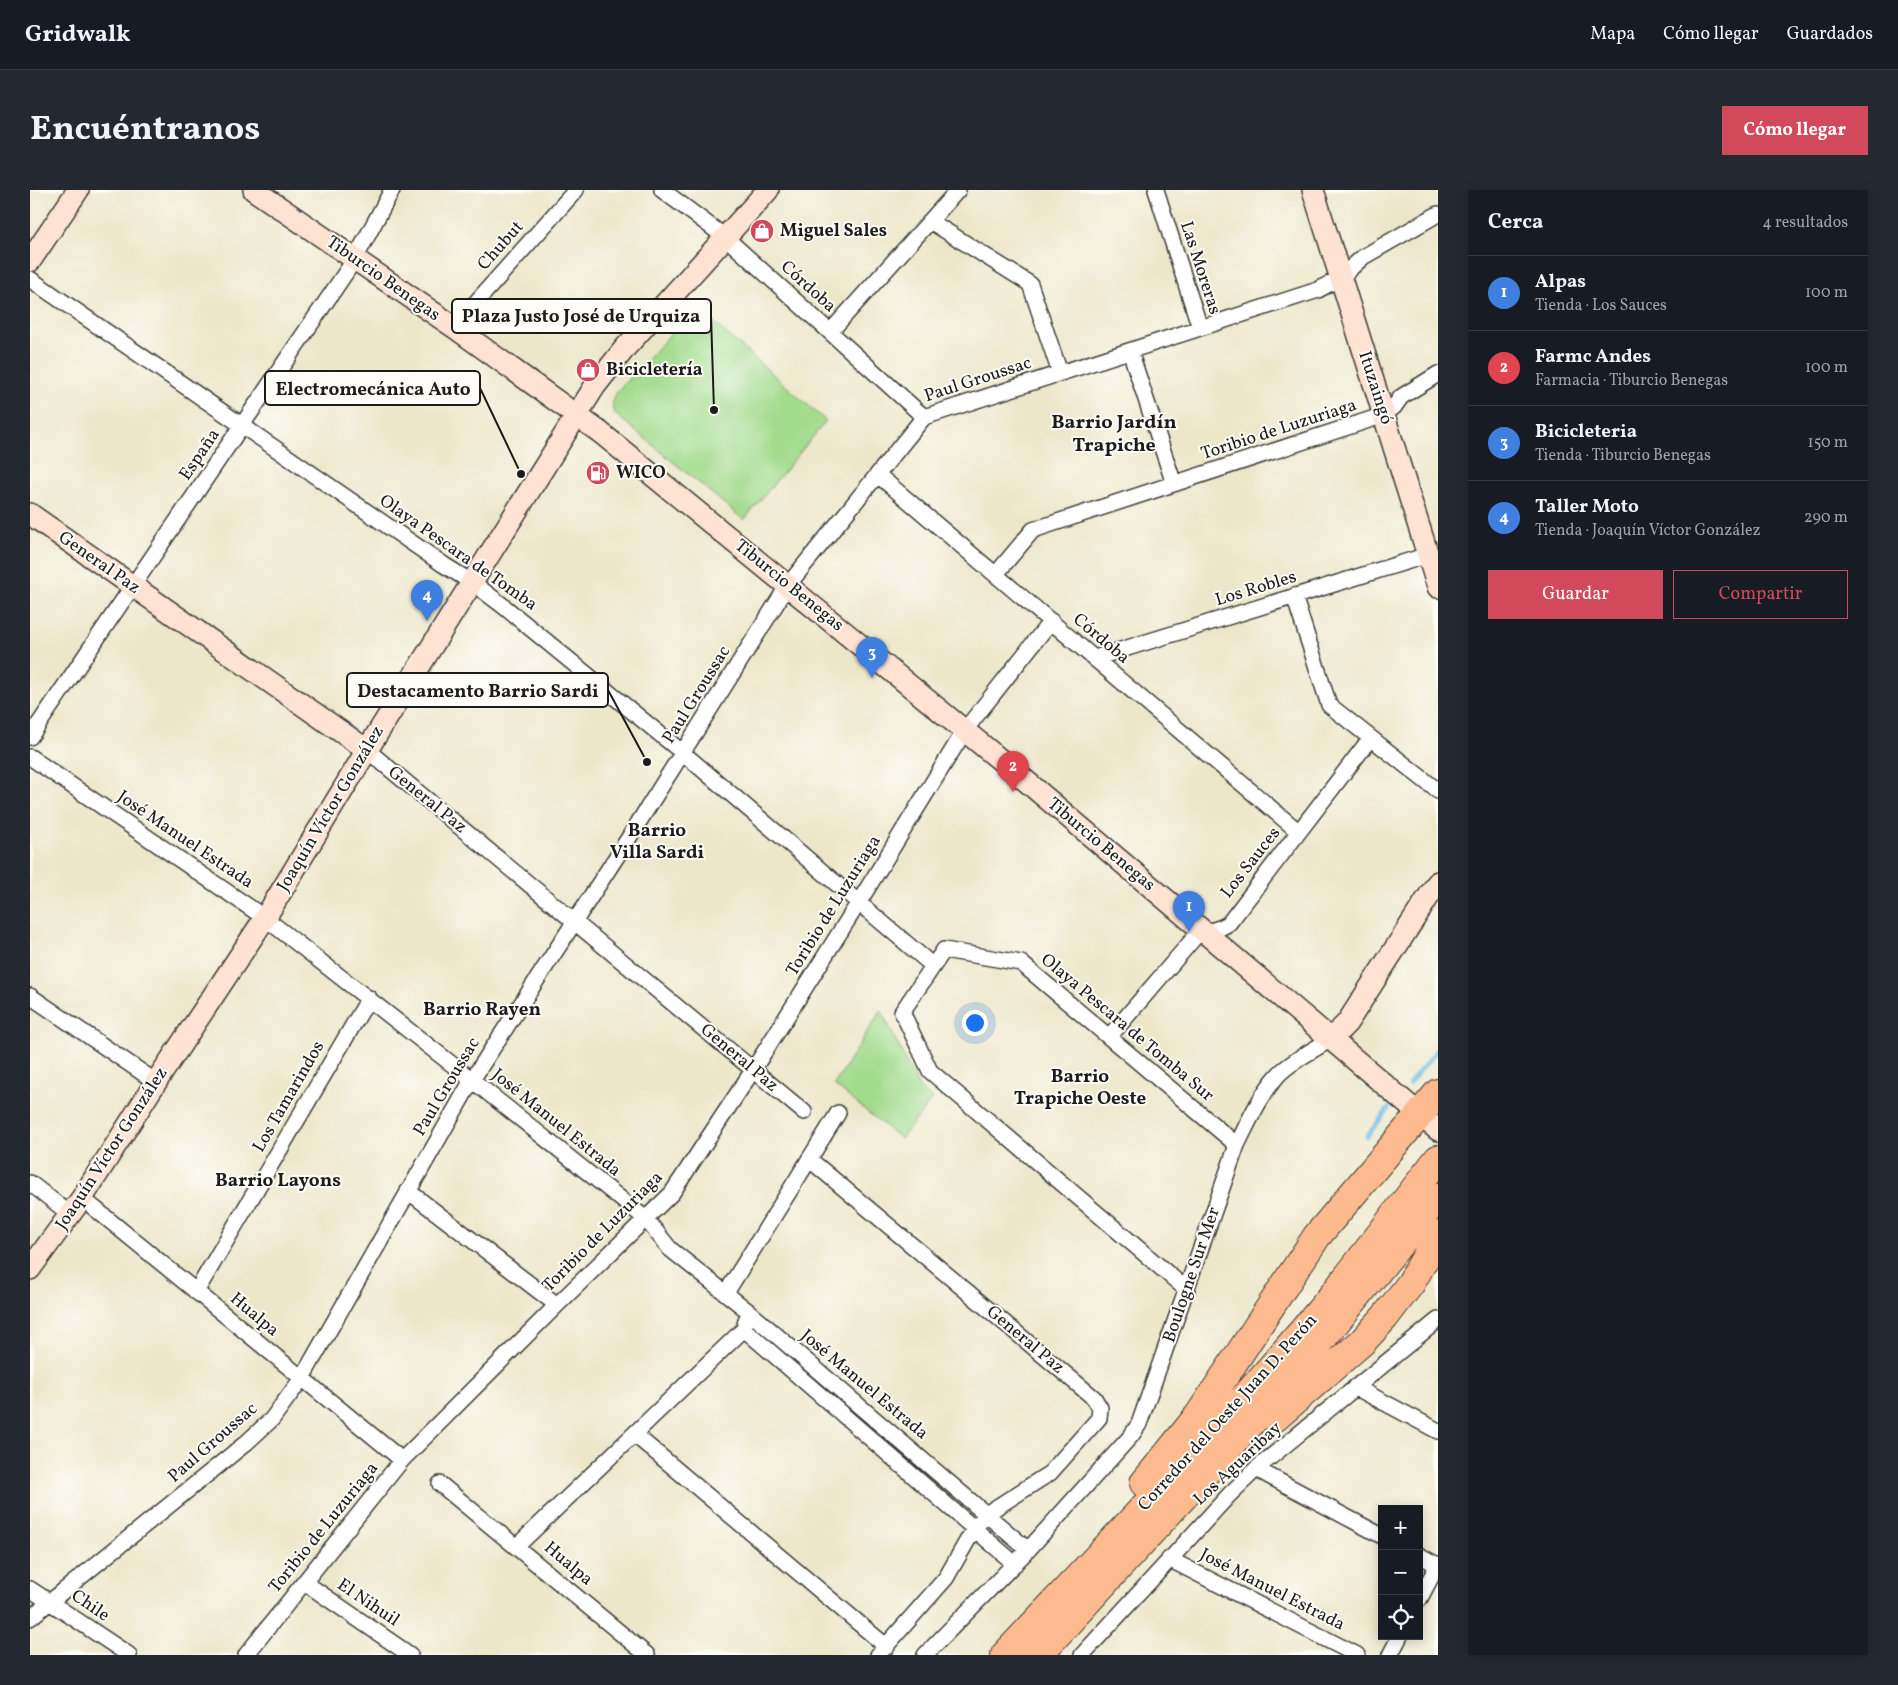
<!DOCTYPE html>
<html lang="es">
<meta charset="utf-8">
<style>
body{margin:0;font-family:Vollkorn,serif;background:#242831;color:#f1f3f6}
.controls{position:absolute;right:15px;bottom:15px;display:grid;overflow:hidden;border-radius:0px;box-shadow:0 2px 12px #0003}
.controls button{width:45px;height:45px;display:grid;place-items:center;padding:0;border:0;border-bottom:1px solid #363941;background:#171b24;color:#f1f3f6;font:25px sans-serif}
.you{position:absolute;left:944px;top:832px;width:18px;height:18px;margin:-12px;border:4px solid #fff;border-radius:50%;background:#1a73e8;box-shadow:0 0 0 8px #1a73e833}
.badge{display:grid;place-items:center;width:32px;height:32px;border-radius:50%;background:#d1495b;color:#fff;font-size:16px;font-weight:700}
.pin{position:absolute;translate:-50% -41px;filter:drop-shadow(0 1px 2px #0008)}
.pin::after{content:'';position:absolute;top:26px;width:18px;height:15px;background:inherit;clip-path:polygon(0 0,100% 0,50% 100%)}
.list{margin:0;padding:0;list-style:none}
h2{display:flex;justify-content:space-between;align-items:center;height:65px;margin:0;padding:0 20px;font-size:21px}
h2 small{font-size:16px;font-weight:400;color:#9ea1a6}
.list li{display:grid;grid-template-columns:32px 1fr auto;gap:15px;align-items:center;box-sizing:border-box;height:75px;padding:0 20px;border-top:1px solid #363941}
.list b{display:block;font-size:19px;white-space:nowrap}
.list p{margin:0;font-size:16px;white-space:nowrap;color:#9ea1a6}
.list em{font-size:16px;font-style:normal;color:#9ea1a6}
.actions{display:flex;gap:10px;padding:15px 20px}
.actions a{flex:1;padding:11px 0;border:1px solid #d1495b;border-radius:0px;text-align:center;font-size:18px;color:#d1495b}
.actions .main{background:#d1495b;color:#fff}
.icon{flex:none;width:28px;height:28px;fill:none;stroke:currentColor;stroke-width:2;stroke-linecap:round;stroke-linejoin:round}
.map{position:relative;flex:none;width:1408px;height:1465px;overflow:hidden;border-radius:0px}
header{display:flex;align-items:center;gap:30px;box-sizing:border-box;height:70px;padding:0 25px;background:#171b24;border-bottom:1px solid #363941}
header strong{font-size:24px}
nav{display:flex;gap:28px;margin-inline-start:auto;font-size:18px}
.intro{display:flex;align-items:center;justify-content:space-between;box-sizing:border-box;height:120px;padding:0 30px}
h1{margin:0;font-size:35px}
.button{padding:12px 22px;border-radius:0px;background:#d1495b;color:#fff;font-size:18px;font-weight:700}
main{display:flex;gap:30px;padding:0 30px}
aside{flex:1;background:#171b24;border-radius:0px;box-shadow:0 2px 12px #0003}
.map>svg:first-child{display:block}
.green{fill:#a2db8e;stroke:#5f7c55}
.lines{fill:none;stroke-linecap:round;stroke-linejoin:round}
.stream{stroke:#6cbae6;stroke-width:4.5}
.street-casing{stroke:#3b3a36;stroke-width:18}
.secondary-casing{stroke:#3b3a36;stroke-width:24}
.highway-casing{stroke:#3b3a36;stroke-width:30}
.street{stroke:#fff;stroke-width:15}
.secondary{stroke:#fee3d2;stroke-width:21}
.highway{stroke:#fcba8e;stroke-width:28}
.labels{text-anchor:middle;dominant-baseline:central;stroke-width:4;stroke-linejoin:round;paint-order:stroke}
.poi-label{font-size:18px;font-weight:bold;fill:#1c1c1c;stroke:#fdfcf7;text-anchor:start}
.street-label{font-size:18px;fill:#1c1c1c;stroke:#fdfcf7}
.neighbourhood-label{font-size:19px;font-weight:bold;fill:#1c1c1c;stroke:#fdfcf7}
.quarter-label{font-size:20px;font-weight:bold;fill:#1c1c1c;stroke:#fdfcf7}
.leader{fill:none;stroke:#1c1c1c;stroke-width:2}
.callout-dot{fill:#1c1c1c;stroke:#fdfcf7;stroke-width:2}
.callout{fill:#fdfcf7;stroke:#1c1c1c;stroke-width:2}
.callout-label{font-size:19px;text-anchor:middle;font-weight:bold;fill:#1c1c1c}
</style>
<header>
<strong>Gridwalk</strong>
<nav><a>Mapa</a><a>Cómo llegar</a><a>Guardados</a></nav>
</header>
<div class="intro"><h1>Encuéntranos</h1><a class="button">Cómo llegar</a></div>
<main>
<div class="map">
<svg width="1408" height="1465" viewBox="0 0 1408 1465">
<rect width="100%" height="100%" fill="#fdfcf7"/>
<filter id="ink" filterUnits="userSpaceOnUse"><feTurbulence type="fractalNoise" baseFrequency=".02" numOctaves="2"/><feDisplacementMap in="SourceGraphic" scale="10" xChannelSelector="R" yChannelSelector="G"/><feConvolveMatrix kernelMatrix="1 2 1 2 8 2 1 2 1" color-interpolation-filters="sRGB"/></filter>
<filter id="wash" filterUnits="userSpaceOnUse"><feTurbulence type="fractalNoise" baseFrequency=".0096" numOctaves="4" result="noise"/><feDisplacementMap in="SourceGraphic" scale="20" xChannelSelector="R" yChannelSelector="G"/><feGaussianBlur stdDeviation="1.12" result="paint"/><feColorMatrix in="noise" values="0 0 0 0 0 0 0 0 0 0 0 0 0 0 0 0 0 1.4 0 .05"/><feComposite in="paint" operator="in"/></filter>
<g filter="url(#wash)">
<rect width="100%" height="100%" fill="#ede7ca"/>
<!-- green -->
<path class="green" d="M666 117 796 231 714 330 585 224C580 213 583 207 590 198Z
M851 820 888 896 902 909 871 949 804 895Z"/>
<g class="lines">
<!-- stream -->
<path class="stream" d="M1379 894 1408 859
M1337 946 1359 918"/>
</g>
</g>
<g filter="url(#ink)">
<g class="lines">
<!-- street casing -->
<g class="street-casing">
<path id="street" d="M632 0 695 47 894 227
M1126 0 1170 138
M900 31 1000 94 1030 183
M0 89 414 375 443 393 472 415 653 563 903 776
M424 137 546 0
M800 142 928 0
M1100 161 1144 294
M848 285 1269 642
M966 384 1003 340 1354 225 1364 217 1371 207 1408 184
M1264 406 1299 515 1408 601
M1065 468 1398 365
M0 547 325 69 362 0
M337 560 774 922
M0 567 235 728 442 890 616 1029 640 1059 718 1121 998 1360
M0 806 126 892
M1079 847 1165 747C1175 740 1189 741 1199 733L1340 549
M779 969 1064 1208 1070 1218 1069 1228 1020 1283 956 1324 944 1339 916 1388 848 1465
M0 993 40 1024
M378 1001 527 1115
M52 1008 372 1270
M1157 1100 900 881 872 822 914 760 991 773 1207 955
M166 1102 339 808
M696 1103 808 923
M714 1139 985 1374
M1325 1197 1408 1241
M604 1244 857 1457
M1226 1279 1352 1346
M410 1294 617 1465
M487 1356 714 1139 716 1130
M1389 1365 1407 1375
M1139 1369 1327 1465
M274 1392 380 1465
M0 1399 99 1465
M1389 1410 1408 1374
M0 1428 216 1253 242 1229 272 1188 442 890 600 646 758 395 894 227 1288 100 1310 88 1333 67 1408 24
M216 1465 372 1270 527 1115 642 1003 723 880 829 712 935 540 1021 431
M895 1465 998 1360 1101 1246 1109 1234 1207 955C1219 931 1230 905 1249 884 1263 870 1284 860 1301 849
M1052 1465 1200 1304 1226 1279 1408 1130
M1360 1465 1370 1446"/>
</g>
<!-- secondary casing -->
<g class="secondary-casing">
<path id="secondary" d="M224 0 424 137 571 243 996 591 1408 940
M1283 0 1408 397
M0 71 48 0
M0 324 337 560
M1301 849 1317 833 1408 692
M0 1079 52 1008 126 892 235 728 337 560 565 196 595 158 738 0"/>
</g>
<!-- highway casing -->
<g class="highway-casing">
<path id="highway" d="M1245 1228 1332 1152 1355 1127 1381 1093 1408 1045
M1114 1293 1169 1225 1287 1046 1408 903
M975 1465C1085 1348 1196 1233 1299 1110 1336 1064 1371 1016 1408 969
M1008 1465 1244 1208 1408 1007"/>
</g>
<!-- street -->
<use href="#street" class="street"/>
<!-- secondary -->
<use href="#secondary" class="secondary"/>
<!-- highway -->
<use href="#highway" class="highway"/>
</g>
</g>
<!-- icons -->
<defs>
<g id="shop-disc" transform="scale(1.25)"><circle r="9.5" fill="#d1495b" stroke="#fdfcf7"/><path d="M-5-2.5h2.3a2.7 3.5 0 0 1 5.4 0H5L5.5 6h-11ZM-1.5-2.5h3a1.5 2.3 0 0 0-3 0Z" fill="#fff"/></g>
<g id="fuel-disc" transform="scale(1.25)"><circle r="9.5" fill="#d1495b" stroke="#fdfcf7"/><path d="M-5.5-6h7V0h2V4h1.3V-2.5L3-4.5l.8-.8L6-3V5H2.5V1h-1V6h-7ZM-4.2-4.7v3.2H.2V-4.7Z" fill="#fff"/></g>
</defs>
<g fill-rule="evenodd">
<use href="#shop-disc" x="732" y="41"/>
<use href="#shop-disc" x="558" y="180"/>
<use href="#fuel-disc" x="568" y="283"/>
</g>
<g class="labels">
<!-- poi labels -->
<g class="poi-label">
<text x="750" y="41">Miguel Sales</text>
<text x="576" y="180">Bicicletería</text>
<text x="586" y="283">WICO</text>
</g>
<!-- street labels -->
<g class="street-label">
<text transform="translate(471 56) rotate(-48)">Chubut</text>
<text transform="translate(1170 78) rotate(72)">Las Moreras</text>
<text transform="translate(353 89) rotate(35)">Tiburcio Benegas</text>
<text transform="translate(778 97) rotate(42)">Córdoba</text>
<text transform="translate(948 190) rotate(-18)">Paul Groussac</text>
<text transform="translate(1345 198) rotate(72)">Ituzaingó</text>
<text transform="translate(1249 240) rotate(-18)">Toribio de Luzuriaga</text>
<text transform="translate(170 265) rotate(-56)">España</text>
<text transform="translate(428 363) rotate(35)">Olaya Pescara de Tomba</text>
<text transform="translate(69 373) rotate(35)">General Paz</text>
<text transform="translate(759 396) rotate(39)">Tiburcio Benegas</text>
<text transform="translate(1226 399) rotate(-17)">Los Robles</text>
<text transform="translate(1071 449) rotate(40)">Córdoba</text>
<text transform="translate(667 505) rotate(-58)">Paul Groussac</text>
<text transform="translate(397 610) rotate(39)">General Paz</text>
<text transform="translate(301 619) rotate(-59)">Joaquín Víctor González</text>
<text transform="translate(155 650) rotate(34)">José Manuel Estrada</text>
<text transform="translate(1071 655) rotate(40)">Tiburcio Benegas</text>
<text transform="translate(1221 673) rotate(-52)">Los Sauces</text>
<text transform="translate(804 716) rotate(-58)">Toribio de Luzuriaga</text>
<text transform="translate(1097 838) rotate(40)">Olaya Pescara de Tomba Sur</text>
<text transform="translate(709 868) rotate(40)">General Paz</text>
<text transform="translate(417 897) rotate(-59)">Paul Groussac</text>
<text transform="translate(259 907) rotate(-60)">Los Tamarindos</text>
<text transform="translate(526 933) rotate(39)">José Manuel Estrada</text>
<text transform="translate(82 959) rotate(-57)">Joaquín Víctor González</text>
<text transform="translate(573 1042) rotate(-45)">Toribio de Luzuriaga</text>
<text transform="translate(1162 1085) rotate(-71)">Boulogne Sur Mer</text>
<text transform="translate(224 1125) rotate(40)">Hualpa</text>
<text transform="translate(995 1150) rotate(40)">General Paz</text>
<text transform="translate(834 1195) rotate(40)">José Manuel Estrada</text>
<text transform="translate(1198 1223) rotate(-48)">Corredor del Oeste Juan D. Perón</text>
<text transform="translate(183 1253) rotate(-41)">Paul Groussac</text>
<text transform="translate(1208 1274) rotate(-43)">Los Aguaribay</text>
<text transform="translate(294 1338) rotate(-51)">Toribio de Luzuriaga</text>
<text transform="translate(538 1374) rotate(40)">Hualpa</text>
<text transform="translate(1242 1400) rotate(27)">José Manuel Estrada</text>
<text transform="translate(338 1413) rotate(34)">El Nihuil</text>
<text transform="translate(60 1416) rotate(34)">Chile</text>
</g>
<!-- neighbourhood labels -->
<g class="neighbourhood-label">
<text x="627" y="641">Barrio<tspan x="627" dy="22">Villa Sardi</tspan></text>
<text x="452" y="820">Barrio Rayen</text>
<text x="1050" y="887">Barrio<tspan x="1050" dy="22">Trapiche Oeste</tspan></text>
<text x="248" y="991">Barrio Layons</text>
</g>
<!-- quarter labels -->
<g class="quarter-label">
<text x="1084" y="233">Barrio Jardín<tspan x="1084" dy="23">Trapiche</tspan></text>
</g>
</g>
<!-- callouts -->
<path class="leader" d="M684 220L681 126M491 284L450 198M617 572L578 500"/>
<g class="callout-dot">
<circle cx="684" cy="220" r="5"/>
<circle cx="491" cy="284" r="5"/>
<circle cx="617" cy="572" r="5"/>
</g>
<g class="callout">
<rect x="422" y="109" width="259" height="34" rx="5"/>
<rect x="235" y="181" width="215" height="34" rx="5"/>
<rect x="317" y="483" width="261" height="34" rx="5"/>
</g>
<g class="callout-label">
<text x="551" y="132">Plaza Justo José de Urquiza</text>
<text x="343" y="205">Electromecánica Auto</text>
<text x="448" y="507">Destacamento Barrio Sardi</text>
</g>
</svg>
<div class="controls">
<button>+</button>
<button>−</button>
<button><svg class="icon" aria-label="locate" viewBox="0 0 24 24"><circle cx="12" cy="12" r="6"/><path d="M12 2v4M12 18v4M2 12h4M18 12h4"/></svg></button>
</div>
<div class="you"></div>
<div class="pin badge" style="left:1159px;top:742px;background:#3f7fe0">1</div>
<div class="pin badge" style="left:983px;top:602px;background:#e0444e">2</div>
<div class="pin badge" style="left:842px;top:488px;background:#3f7fe0">3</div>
<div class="pin badge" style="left:397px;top:431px;background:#3f7fe0">4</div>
</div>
<aside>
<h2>Cerca<small>4 resultados</small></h2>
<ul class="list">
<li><span class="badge" style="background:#3f7fe0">1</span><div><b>Alpas</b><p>Tienda · Los Sauces</p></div><em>100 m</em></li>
<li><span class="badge" style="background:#e0444e">2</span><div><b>Farmc Andes</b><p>Farmacia · Tiburcio Benegas</p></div><em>100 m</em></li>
<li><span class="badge" style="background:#3f7fe0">3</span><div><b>Bicicleteria</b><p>Tienda · Tiburcio Benegas</p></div><em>150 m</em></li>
<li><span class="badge" style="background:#3f7fe0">4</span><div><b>Taller Moto</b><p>Tienda · Joaquín Víctor González</p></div><em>290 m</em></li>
</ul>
<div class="actions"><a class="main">Guardar</a><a>Compartir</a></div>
</aside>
</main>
